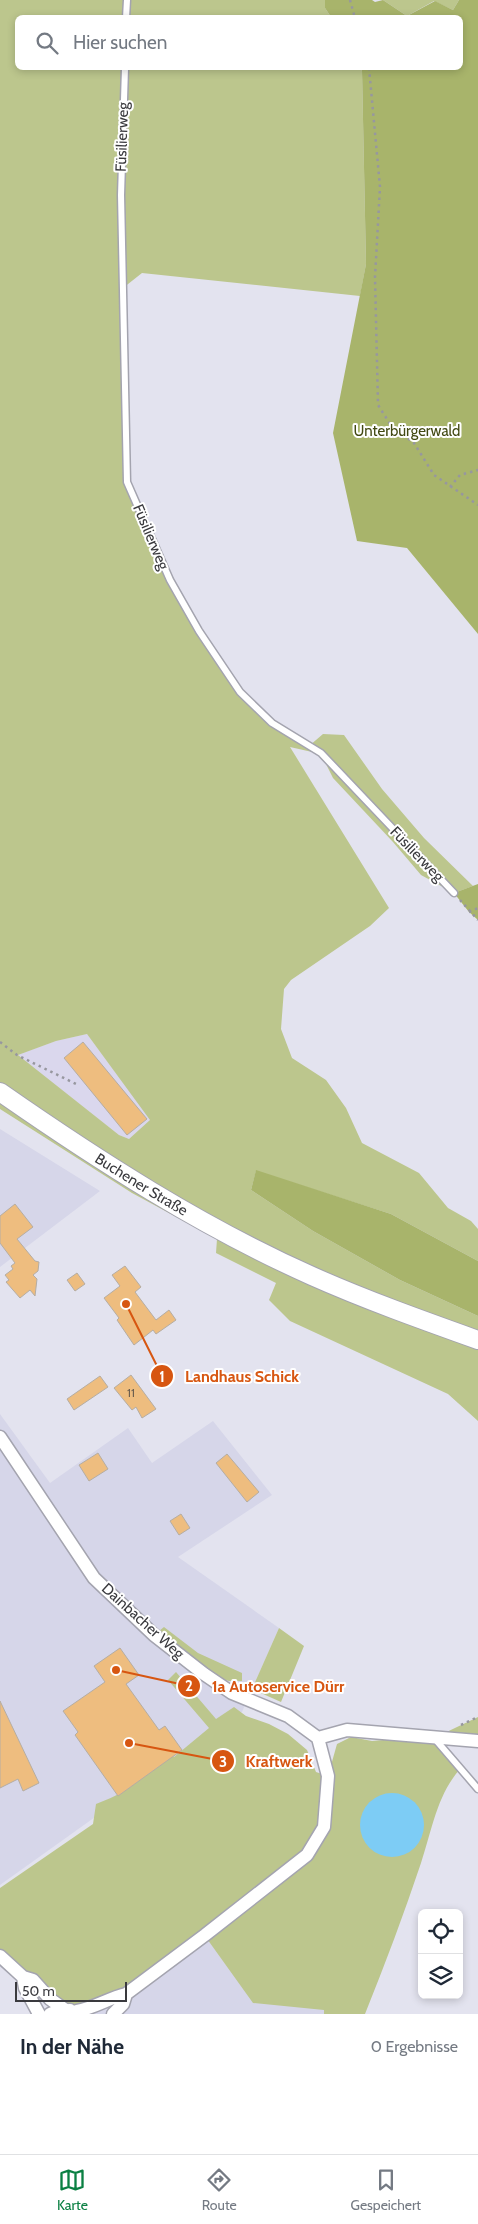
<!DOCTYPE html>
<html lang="de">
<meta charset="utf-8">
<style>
body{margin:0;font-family:Cabin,sans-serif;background:#f6f6f7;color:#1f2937}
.controls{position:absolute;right:15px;bottom:15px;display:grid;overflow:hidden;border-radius:8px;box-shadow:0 2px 8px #0003}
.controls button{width:45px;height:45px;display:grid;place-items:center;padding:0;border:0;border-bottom:1px solid #e0e1e3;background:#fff;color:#1f2937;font:25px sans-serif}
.scale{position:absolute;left:15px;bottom:12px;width:112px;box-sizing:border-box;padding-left:5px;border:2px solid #3a3a3e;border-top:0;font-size:14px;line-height:18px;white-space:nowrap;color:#3a3a3e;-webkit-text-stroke:4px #fff;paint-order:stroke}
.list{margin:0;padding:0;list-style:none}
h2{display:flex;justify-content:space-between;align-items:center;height:65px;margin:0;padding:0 20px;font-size:21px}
h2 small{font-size:16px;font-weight:400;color:#747a83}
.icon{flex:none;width:28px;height:28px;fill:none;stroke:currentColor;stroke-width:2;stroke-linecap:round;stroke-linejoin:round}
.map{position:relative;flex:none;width:478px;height:2014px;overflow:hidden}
.search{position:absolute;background:#fff;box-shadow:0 2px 8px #0003;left:15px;right:15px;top:15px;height:55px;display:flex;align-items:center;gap:12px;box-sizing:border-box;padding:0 18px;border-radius:8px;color:#747a83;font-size:19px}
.sheet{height:140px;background:#fff}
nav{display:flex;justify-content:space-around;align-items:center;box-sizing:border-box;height:70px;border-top:1px solid #e0e1e3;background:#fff;font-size:14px;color:#747a83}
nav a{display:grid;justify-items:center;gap:2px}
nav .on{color:#0b8043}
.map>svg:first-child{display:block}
.built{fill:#d6d6e9}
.industrial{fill:#dad7ed}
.green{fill:#bcc68d;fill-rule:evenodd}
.forest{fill:#a8b46b}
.water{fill:#7dccf5}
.building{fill:#eebd7f;stroke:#b5ada3}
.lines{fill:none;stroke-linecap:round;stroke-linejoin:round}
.service-casing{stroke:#a4a4af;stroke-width:9}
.minor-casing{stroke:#a4a4af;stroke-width:15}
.secondary-casing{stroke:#a4a4af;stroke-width:20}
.path{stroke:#97979f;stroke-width:2.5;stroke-dasharray:2.5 4;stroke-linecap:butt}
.service{stroke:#fff;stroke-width:6}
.minor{stroke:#fff;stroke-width:12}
.secondary{stroke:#fff;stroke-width:18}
.labels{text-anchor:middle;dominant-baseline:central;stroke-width:4;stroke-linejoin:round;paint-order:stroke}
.number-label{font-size:12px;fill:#675b4e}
.street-label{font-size:15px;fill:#3a3a3e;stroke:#fff}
.park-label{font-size:15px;fill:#424912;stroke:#fff}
.leader{fill:none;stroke:#d75611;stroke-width:2}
.callout-dot{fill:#d75611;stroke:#fff;stroke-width:2}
.mark-label{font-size:15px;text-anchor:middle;font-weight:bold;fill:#fff}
.callout-label{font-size:16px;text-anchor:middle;font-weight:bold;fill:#d75611;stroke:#fff;stroke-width:4;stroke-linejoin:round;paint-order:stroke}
</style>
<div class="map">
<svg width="478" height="2014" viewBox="0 0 478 2014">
<rect width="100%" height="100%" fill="#e3e3ef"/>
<!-- built -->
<path class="built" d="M0 1129 100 1191 0 1267Z
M0 1414 50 1483 128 1428 152 1463 213 1421 272 1495 178 1557 279 1628 242 1712 0 1885Z
M221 1907 351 2014H70Z"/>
<!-- industrial -->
<path class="industrial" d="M87 1034 151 1120 129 1139 119 1135 17 1055 56 1041Z"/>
<!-- green -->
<path class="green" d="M0 0H325V8L331 17 18 18V68H360L362 71 366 264 360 296 142 273 123 288 127 482 170 580 240 692 272 723 309 746 323 734 344 735 382 789 424 838 473 886 454 893 421 875 393 842 333 778 321 754 290 747 389 908 370 926 291 980 284 989 281 1029 292 1058 326 1080 346 1108 362 1143 419 1173 448 1208 471 1221 478 1229V1261L391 1214 256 1171 251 1190 313 1231 400 1280 478 1316V1421L448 1394 290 1321 269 1300 276 1283 216 1253 217 1239 132 1193 0 1109ZM87 1034 150 1120 129 1139 119 1135 18 1055 56 1041Z
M383 0H459L453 10 434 1 407 16Z
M164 1627 198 1653 242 1673V1681H229L204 1674 154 1635Z
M279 1628 304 1646 281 1702 252 1689Z
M176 1672 216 1719 234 1707 246 1716 269 1724 288 1734 307 1750 316 1772 328 1776 337 1744 351 1737 372 1741 417 1737 434 1738 478 1717V1741L435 1738 461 1768C437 1794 432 1830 421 1863 404 1914 385 1964 365 2014H324V2010L253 2003 205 1936 126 1994 77 2011 0 1956V1888L93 1824 96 1804C131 1791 144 1777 170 1752L174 1757 209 1728 168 1680Z"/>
<!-- forest -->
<path class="forest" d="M325 0H372L375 2 383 0 407 16 435 1 453 10 459 0H478V634L407 548 357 541 333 433 366 264 362 71 360 68H460V18L331 17 325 8Z
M478 884V920L469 912 454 893Z
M256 1170 391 1214 478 1261V1316L400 1280 313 1231 251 1190Z"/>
<!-- water -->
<path class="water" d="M360 1825a32 32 0 1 1 64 0a32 32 0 1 1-64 0Z"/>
<!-- building -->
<path class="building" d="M83 1042 147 1119 127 1135 64 1058Z
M15 1204 33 1227 17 1239 35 1261 39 1262 38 1271 33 1275 37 1279 35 1296 30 1290 20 1298 6 1282 9 1280 5 1275 13 1269 11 1266 15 1263 0 1243V1216Z
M125 1266 141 1287 135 1292 156 1320 169 1310 176 1320 156 1334 153 1330 134 1345 117 1320 119 1318 104 1298 120 1286 112 1275Z
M77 1273 85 1284 75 1291 67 1280Z
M131 1375 156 1409 142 1418 136 1407 132 1410 114 1388Z
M100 1376 108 1387 74 1410 67 1399Z
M98 1453 108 1469 89 1481 79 1465Z
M227 1454 259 1492 247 1502 216 1463Z
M181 1514 190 1528 179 1535 170 1521Z
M120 1648 139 1675 126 1684 159 1730 165 1726 182 1750 118 1796 75 1735 78 1732 63 1711 105 1682 94 1666Z
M0 1701 39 1783 23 1791 18 1779 0 1788Z"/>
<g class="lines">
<!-- service casing -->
<g class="service-casing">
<path id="service" d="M126 18 127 0
M125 68 121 195 127 482 170 580 199 631 240 692 272 723 321 753 454 893
M435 1739 478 1789"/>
</g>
<!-- minor casing -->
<g class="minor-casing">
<path id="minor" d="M0 1437 94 1578 154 1635 204 1674 232 1693 288 1716 318 1738 328 1776 324 1827 307 1855 205 1935 126 1994C109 1998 94 2008 77 2011
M318 1738 347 1730 478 1741
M0 1956 23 1977 33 1980 50 1999 64 2009
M23 1977 25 1988 39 2014
M50 2014 57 2011 70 2010
M113 2014 123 2004 126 1994"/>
</g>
<!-- secondary casing -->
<g class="secondary-casing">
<g id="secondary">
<path id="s1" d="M0 1092C99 1161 202 1227 312 1276 366 1300 422 1320 478 1340"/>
</g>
</g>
<!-- path -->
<path class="path" d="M350 0 355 18
M369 68 380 187 375 277 378 405 392 427 414 443 434 475 478 505
M450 487 460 475 478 470
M460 900 478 920
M469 912 478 908
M0 1042 17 1055 76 1084
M461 1725 478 1717"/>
<!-- service -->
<use href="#service" class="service"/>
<!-- minor -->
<use href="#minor" class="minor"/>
<!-- secondary -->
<use href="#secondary" class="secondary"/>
</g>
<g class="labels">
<!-- number labels -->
<g class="number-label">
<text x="131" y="1392">11</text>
</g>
<!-- street labels -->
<g class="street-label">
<text transform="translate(122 137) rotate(-88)">Füsilierweg</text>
<text transform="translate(151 537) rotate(67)">Füsilierweg</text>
<text transform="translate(417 854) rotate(46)">Füsilierweg</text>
<text stroke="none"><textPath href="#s1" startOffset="169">Buchener Straße</textPath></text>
<text transform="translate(143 1621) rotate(42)">Dainbacher Weg</text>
</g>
<!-- park labels -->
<g class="park-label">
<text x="407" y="431">Unterbürgerwald</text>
</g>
</g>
<!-- callouts -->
<path class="leader" d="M126 1304L162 1376M116 1670L189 1686M129 1743L223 1761"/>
<g class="callout-dot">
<circle cx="126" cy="1304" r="5"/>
<circle cx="116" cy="1670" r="5"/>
<circle cx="129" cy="1743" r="5"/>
<circle cx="162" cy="1376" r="12"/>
<circle cx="189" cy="1686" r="12"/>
<circle cx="223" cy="1761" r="12"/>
</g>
<g class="mark-label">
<text x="162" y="1382">1</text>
<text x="189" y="1691">2</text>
<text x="223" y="1767">3</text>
</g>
<g class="callout-label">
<text x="242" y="1382">Landhaus Schick</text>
<text x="278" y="1692">1a Autoservice Dürr</text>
<text x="279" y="1767">Kraftwerk</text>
</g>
</svg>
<div class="controls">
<button><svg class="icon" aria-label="locate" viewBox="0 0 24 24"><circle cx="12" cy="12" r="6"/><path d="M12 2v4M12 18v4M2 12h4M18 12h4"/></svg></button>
<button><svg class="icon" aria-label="layers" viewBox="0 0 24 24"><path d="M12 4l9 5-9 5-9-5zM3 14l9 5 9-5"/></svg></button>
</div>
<div class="scale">50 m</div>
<div class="search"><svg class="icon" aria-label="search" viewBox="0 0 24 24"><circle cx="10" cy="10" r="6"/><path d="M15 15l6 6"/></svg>Hier suchen</div>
</div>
<section class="sheet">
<h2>In der Nähe<small>0 Ergebnisse</small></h2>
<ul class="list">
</ul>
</section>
<nav>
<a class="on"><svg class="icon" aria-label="map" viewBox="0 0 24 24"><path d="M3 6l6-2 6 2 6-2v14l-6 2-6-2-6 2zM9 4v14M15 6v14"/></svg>Karte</a>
<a><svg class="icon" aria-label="directions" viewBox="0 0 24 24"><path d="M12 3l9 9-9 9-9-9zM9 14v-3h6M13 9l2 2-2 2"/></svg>Route</a>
<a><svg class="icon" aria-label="saved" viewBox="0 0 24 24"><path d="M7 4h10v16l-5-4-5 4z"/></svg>Gespeichert</a>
</nav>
